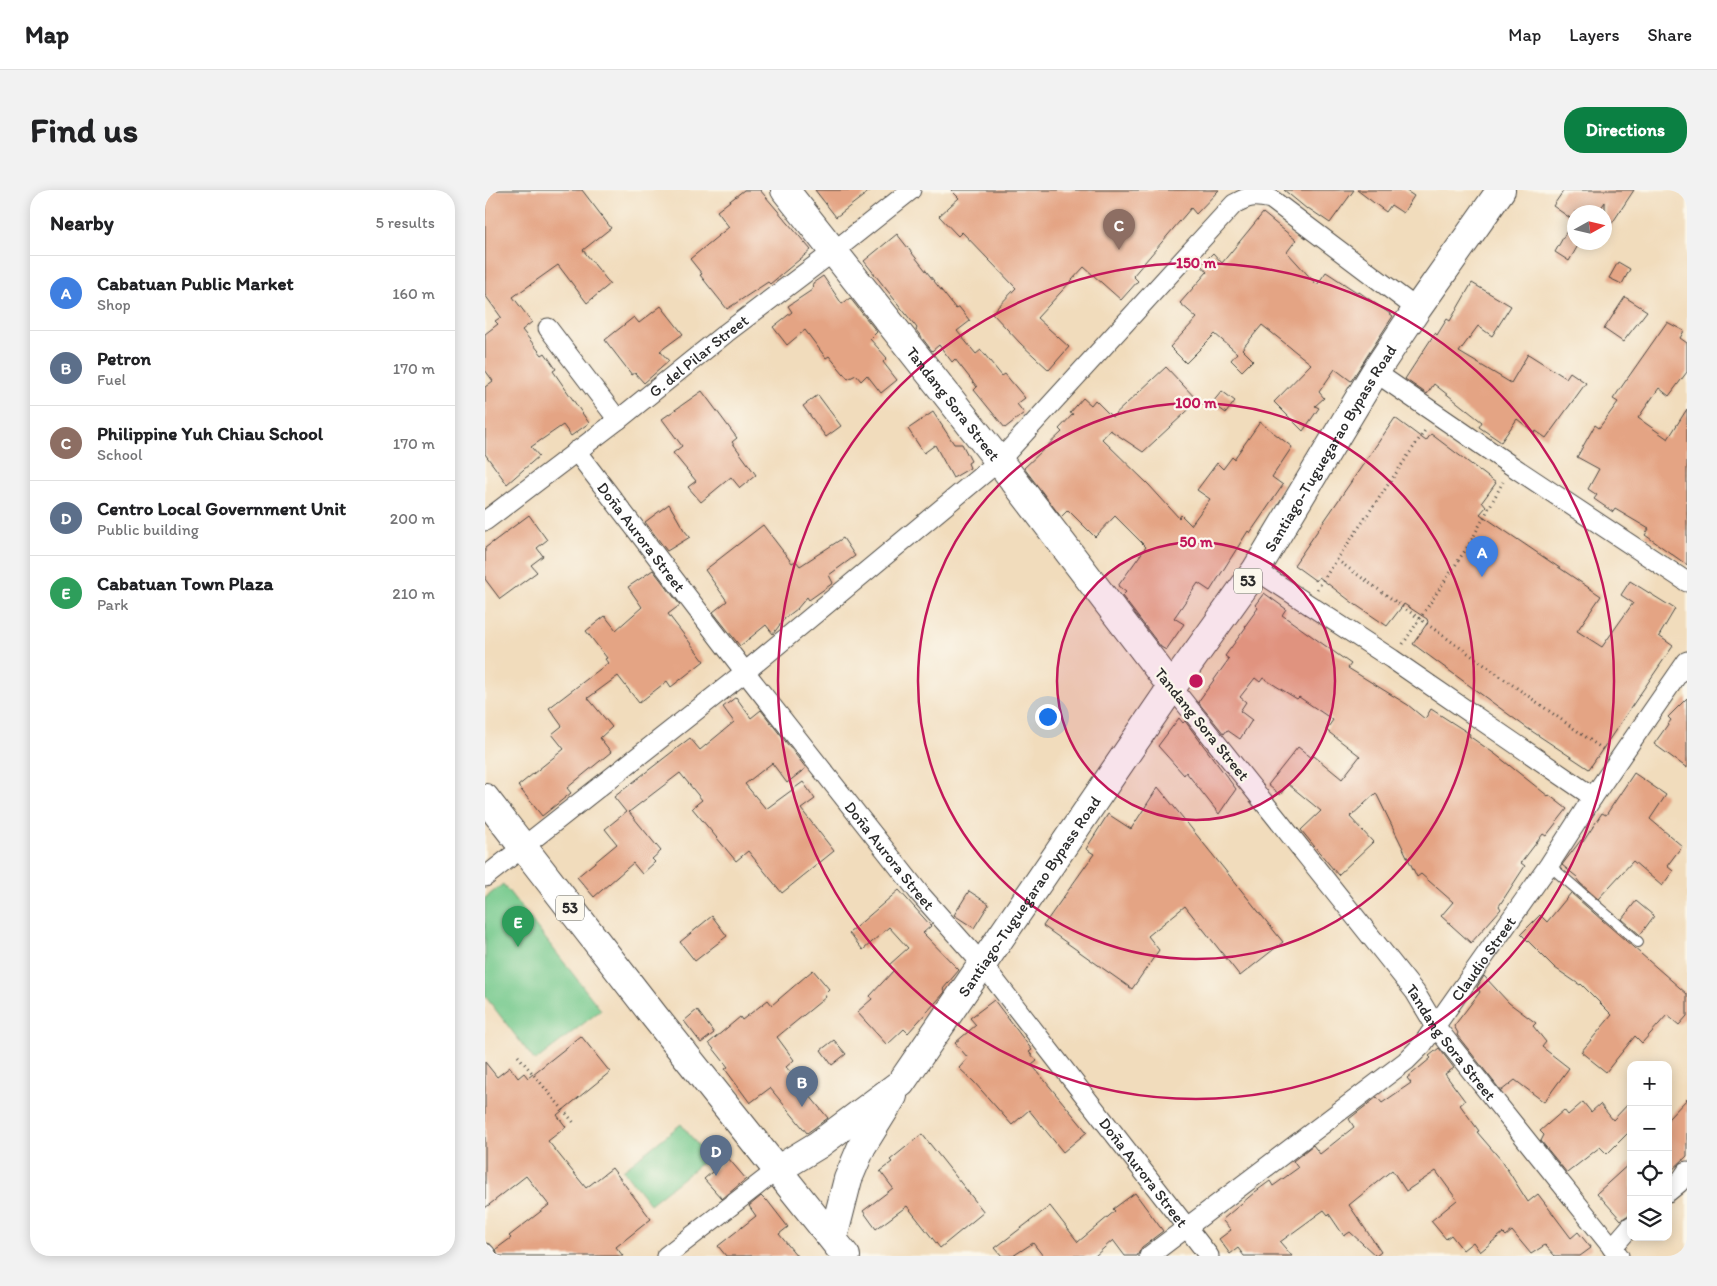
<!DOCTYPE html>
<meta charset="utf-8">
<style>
body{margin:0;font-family:Itim,sans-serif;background:#f2f2f2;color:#202124}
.controls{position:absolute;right:15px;bottom:15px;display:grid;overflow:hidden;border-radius:10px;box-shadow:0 2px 12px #0003}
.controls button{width:45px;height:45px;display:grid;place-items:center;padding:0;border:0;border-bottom:1px solid #e0e0e0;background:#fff;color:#202124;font:25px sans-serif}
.compass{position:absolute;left:1082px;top:15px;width:45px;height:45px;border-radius:50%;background:#fff;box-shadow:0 2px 12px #0003;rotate:82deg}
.you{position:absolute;left:562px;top:526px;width:18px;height:18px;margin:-12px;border:4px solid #fff;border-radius:50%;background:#1a73e8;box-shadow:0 0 0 8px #1a73e833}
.badge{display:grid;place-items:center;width:32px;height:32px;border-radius:50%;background:#0b8043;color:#fff;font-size:16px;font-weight:700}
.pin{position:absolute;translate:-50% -41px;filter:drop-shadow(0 1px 2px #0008)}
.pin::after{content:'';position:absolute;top:26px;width:18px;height:15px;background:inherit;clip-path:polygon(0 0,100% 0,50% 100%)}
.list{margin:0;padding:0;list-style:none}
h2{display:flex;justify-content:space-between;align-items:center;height:65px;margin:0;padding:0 20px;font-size:21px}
h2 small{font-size:16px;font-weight:400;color:#757577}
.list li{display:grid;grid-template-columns:32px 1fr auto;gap:15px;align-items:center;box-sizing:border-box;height:75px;padding:0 20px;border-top:1px solid #e0e0e0}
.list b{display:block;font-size:19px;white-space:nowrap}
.list p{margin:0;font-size:16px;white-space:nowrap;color:#757577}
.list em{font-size:16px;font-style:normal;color:#757577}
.icon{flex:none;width:28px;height:28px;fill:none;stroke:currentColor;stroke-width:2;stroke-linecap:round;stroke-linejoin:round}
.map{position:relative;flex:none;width:1202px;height:1066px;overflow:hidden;border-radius:20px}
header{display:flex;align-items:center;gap:30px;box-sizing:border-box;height:70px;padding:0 25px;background:#fff;border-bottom:1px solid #e0e0e0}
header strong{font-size:24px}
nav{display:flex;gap:28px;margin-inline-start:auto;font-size:18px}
.intro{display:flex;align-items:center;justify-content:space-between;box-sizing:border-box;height:120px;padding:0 30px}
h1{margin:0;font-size:35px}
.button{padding:12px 22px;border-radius:20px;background:#0b8043;color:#fff;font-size:18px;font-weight:700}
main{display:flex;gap:30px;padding:0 30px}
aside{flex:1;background:#fff;border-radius:20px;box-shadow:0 2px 12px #0003}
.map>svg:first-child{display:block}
.green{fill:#74c98c;stroke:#507a5c}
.building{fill:#e4a484}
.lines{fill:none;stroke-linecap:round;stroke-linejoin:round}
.lane-casing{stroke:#494641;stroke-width:12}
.street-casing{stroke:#494641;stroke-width:21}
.secondary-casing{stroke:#494641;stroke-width:30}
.highway-casing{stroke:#494641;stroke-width:30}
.path{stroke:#494641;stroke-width:3;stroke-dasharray:1 4;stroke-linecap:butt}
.lane{stroke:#fff;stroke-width:10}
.street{stroke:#fff;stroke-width:19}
.secondary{stroke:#fff;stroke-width:28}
.highway{stroke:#fff;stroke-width:28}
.ring{fill:none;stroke:#c2185b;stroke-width:2.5}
.labels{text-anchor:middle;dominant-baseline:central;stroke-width:4.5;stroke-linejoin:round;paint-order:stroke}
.shield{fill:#fbf7ec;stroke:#696865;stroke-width:1}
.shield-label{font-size:15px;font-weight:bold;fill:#2b2b2b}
.street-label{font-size:16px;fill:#2b2b2b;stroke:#fbf7ec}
.centre{fill:#c2185b;stroke:#fbf7ec;stroke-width:2.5}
.ring-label{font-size:15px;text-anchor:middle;font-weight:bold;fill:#c2185b;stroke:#fbf7ec;stroke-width:4.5;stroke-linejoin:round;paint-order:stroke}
</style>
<header>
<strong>Map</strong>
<nav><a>Map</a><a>Layers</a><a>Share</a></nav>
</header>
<div class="intro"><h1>Find us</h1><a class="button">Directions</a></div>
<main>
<aside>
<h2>Nearby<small>5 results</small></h2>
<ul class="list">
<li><span class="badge" style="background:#3f7fe0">A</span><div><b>Cabatuan Public Market</b><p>Shop</p></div><em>160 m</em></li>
<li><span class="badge" style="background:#5c6f8a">B</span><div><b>Petron</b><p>Fuel</p></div><em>170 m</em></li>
<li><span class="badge" style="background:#8d6e63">C</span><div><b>Philippine Yuh Chiau School</b><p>School</p></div><em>170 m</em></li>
<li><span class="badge" style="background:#5c6f8a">D</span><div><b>Centro Local Government Unit</b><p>Public building</p></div><em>200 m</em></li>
<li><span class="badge" style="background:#2e9e5b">E</span><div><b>Cabatuan Town Plaza</b><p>Park</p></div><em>210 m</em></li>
</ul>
</aside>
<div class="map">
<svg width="1202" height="1066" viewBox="0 0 1202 1066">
<rect width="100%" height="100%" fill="#fbf7ec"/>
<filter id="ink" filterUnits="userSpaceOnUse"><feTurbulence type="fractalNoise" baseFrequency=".02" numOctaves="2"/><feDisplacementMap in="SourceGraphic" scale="10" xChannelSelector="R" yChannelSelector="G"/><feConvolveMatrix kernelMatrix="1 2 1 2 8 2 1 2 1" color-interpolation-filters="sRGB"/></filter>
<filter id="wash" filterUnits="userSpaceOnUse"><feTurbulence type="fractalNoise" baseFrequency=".0096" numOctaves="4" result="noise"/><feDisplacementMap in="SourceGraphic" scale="20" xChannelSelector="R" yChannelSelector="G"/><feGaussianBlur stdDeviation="1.12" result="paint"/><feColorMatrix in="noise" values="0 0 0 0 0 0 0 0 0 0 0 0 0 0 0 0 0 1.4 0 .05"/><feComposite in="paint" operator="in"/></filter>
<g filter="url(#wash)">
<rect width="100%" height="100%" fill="#f1dcbc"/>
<!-- green -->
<path class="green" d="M18 694 116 820 50 871 0 806V708Z
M196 934 223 968 165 1014 138 980Z"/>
<g id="blocks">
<!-- building -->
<path class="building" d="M0 0H97L126 38 98 60 125 94 102 113 73 75 28 107 47 132 37 140 57 165 60 163 71 179 68 181 104 233 86 246 78 235 46 257 54 266 22 294 0 264V197L8 191 0 180V144L13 134 10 131 16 127 0 105Z
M259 0H275L326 60 285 94 283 92 242 119 215 85 217 84 205 69 244 37 232 21Z
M330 0H386L351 27Z
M466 0H734L711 24 706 18 648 86 653 91 636 110 599 77 552 128 584 157 564 180 536 154 507 123 531 98 477 42 473 46 454 26 474 8Z
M799 0H869L845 33 823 18 822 19Z
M872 0H920L929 6 918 23 906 15 901 22Z
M1079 0H1149L1120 44V12L1113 22H1090V52H1095L1084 71 1070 62 1088 30 1068 16Z
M778 23 811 50 802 62 832 95 841 82 873 103 874 102 908 126 866 191 850 179 834 202 839 208 830 216 834 218 818 241 789 212 826 174 777 135 757 159 768 170 757 181 746 170 752 163 730 144 701 173 685 157 712 128 695 113 722 82 716 75 728 63 737 73Z
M412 44 471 119 474 117 485 131 472 141 491 164 496 160 517 186 520 184 540 208 532 214 539 223 520 238 489 200 492 197 470 169 467 172 454 155 447 161 431 140 432 138 379 71Z
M1133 72 1145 79 1137 94 1124 88Z
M338 86 357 114 365 108 392 142 385 149 402 168 398 172 412 190 396 203 382 185 376 191 371 185 363 189 344 166 341 168 320 140 302 155 288 137 307 122 303 116 327 100 328 93Z
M987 93 1026 116 1007 146 993 136 974 162 1026 193 1043 164 1081 188 1085 182 1101 193 1061 248 1051 241 1050 243 1032 229 1016 252 994 237 997 232 949 194 942 204 920 189 950 143 952 145 962 129 965 131Z
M1140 107 1162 121 1138 152 1119 139Z
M176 116 198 144 175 161 184 171 159 193 150 183 147 185 120 150 149 127 154 133Z
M1182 132 1199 141 1195 148 1202 153V182L1184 206 1174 198 1153 228 1183 249 1202 219V375L1160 345 1164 339 1130 319 1128 322 1109 309 1112 305 1103 299 1114 279 1092 267 1110 235 1114 238 1133 212 1128 209Z
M681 177 713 211 658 262 625 240 617 249 664 295 694 328 696 325 706 335 725 309 712 300 732 273 738 279 747 267 749 269 775 232 807 257 787 287 798 295 765 343 763 341 725 401 713 393 689 428 699 434 681 460 676 457 637 406 641 402 633 396 661 357 630 326 610 347 583 320 576 327 539 278 577 242 574 239 588 224 585 223 598 208 606 215 610 210 627 227Z
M217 201 252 248 247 252 271 285 255 298 246 287 216 312 203 297 211 291 188 263 197 256 177 229Z
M737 201 750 211 741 223 727 213Z
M333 205 356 236 341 247 318 216Z
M448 222 469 254H477L486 271 483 273 485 278 468 288 450 255 439 263 423 239Z
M910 228 941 251 946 244 1011 293 997 312 1001 317 995 324 1116 406 1092 441 1117 457 1148 413 1136 405 1145 391 1190 419 1174 446 1188 456 1104 579 1042 538 928 454 943 432 942 429 919 414 902 436 868 413 834 387 831 391 809 375Z
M184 314 199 340 205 347 182 361 160 332Z
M44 325 62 350 52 358 58 366 46 375 52 382 15 409 0 389V358Z
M278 335 307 373 311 371 315 376 358 348 370 366 344 385 348 393 324 410 322 407 312 419 300 428 288 444 281 435 255 456 228 422 242 411 220 380Z
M168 380 195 415 183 424 219 471 186 497 182 491 154 513 133 486 103 508 127 537 115 548 126 562 82 598 86 603 57 626 33 596 79 559 67 544 77 536 64 518 123 473 120 469 122 468 101 441 120 426 131 440 157 417 143 397Z
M779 403 801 419 797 425 866 474 863 478 923 515 940 529 946 519 985 544 984 546 1010 564 1063 606 1064 605 1082 619 1061 646 1058 644 1036 673 1040 676 1014 716 1016 719 986 753 956 726 968 712 936 684 932 687 891 603 865 627 888 652 853 685 816 640 836 621 803 594 795 605 783 595 813 557 827 568 829 566 857 589 875 566 841 540 848 530 814 507 812 509 778 488 775 492 770 488 755 507 761 512 755 521 767 530 755 549 742 540 739 544 713 512 744 469 740 466 761 437 760 436 773 418 770 415Z
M251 507 266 528 276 520 321 578 302 593 287 573 260 594 281 619 318 592 330 609 316 619 349 661 297 703 263 661 251 671 207 618 217 610 195 583 144 622 176 661 167 669 170 672 157 684 148 673 109 707 92 687 132 654 120 639 141 622 129 607 205 548 215 560 249 532 238 517Z
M1202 508V578L1169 554 1186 530 1183 527Z
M694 528 698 533 700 531 751 599 734 624 701 582 699 585 673 556Z
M1149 583 1181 605 1165 629 1197 656 1182 676 1188 681 1177 696 1148 671 1113 709 1095 693 1091 688 1092 687 1077 675 1096 650 1098 652 1117 623 1121 625Z
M673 597 798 752 755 786 700 716 663 746 674 760 647 799 558 736 609 664 601 659 623 624 646 639Z
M414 700 446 736 438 743 474 780 458 799 460 802 423 843 419 839 402 855 372 822 387 809 385 806 409 780 404 775 423 758 404 737 378 760 364 743Z
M484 701 504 714 489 738 469 725Z
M1086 703 1202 804V826L1194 835 1182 825 1157 853 1150 846 1121 882 1096 862 1127 825 1096 794 1095 795 1070 778 1036 744 1055 725 1062 732Z
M1151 711 1169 726 1155 745 1137 729Z
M227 726 242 746 210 771 195 752Z
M328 780 344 799 339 804 341 807 292 847 309 870 301 877 343 928 322 943 285 898 265 913 240 879 243 877 224 853 255 827 257 830 283 810 287 815Z
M999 786 1024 813 1051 833 1048 836 1061 852 1057 857 1084 878 1059 912 1030 890 1016 901 972 845 973 843 969 836 995 802 992 797Z
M509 810 547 860 544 862 552 871 547 875 602 942 578 962 544 920 527 935 489 892 474 878 483 868 470 853 491 835 485 828Z
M212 820 229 843 216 853 199 831Z
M96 846 125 882 72 925 81 937 63 951 101 998 127 978 166 1029 131 1057 138 1066H13L11 1059 26 1048 24 1046 64 1015 41 986 0 1018V872L12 887 25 877 33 888 39 883 43 888Z
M349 850 361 864 347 875 336 860Z
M954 858 969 878 960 884 980 911 975 915 994 941 992 942 1017 971 1043 1012 1053 1004 1086 1048 1093 1042 1106 1058 1095 1066H1070L1060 1055 1046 1064 1027 1041 1021 1046 1018 1043 995 1062 988 1052 978 1060 966 1045 961 1049 946 1031 972 1010 951 981 921 1001 907 980 864 1015 896 1062 891 1066 865 1042 859 1046 844 1024 843 1025 839 1020 795 1052 807 1066H759L753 1058 745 1064 734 1049 746 1040 737 1030 770 1002 785 991 788 996 813 978 808 971 828 955 835 964 869 937 864 929 892 907 897 913 926 893 922 888 946 868 944 866Z
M1202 909V966L1183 984V929Z
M1146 911V940L1122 964 1115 957 1082 983 1056 951 1059 945 1055 941 1079 920 1083 925 1098 912 1106 922 1115 914 1128 930Z
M437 944 499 1022 455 1058 422 1016 391 1039 378 1021 408 998 395 981 407 972 405 970Z
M232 950 242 964 230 974 219 960Z
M243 968 261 989 237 1009 219 989Z
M1146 972V1025L1142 1026 1136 1030 1112 1003Z
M650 1003 678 1041 657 1057 652 1066H640L628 1050 610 1066H558L548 1053 528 1066H517L510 1058 565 1016 593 1052 630 1021 628 1019Z
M276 1006 281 1011 282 1010 303 1037 294 1044 312 1066H241L233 1056 271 1026 264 1016Z"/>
</g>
</g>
<g filter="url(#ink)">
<use href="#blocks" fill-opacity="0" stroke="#494641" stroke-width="1"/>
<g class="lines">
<!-- lane casing -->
<g class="lane-casing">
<path id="lane" d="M1064 675 1153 752"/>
</g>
<!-- street casing -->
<g class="street-casing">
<g id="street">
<path d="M63 138 133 230"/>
<path d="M890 182 1027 276 1202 392"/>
<path id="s1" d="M91 261 260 482 435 704 498 775 724 1066"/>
<path id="s2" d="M0 331 133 230 241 143 348 62 426 0"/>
<path d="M771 380 907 469 1108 607"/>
<path id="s3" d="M687 497 930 802 951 837 1134 1066"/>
<path d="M0 687 260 482 514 271 749 14C764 6 768 5 786 9L932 119"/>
<path d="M1183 1002 1194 993 1202 981"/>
<path d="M1127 1058 1146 1036"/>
<path d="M0 1063 2 1066"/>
<path d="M181 1066 292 980"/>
<path id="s4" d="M664 1066 921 871 937 855 1064 675 1108 607 1202 471"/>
</g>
</g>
<!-- secondary casing -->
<g class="secondary-casing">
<g id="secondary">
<path id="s5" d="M300 0 514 271 687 497"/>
</g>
</g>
<!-- highway casing -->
<g class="highway-casing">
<g id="highway">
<path d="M0 608 170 827 361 1066"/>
<path id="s6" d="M292 980 333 955 416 893 687 497 771 380 890 182 932 119 1016 0"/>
<path d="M348 1048 363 989 377 956 408 906"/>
</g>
</g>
<!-- path -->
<path class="path" d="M852 370 1119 560
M832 399 941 239
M918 454 985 353 1018 292
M33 866 90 934"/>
<!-- lane -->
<use href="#lane" class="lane"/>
<!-- street -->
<use href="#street" class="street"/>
<!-- secondary -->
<use href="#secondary" class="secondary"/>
<!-- highway -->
<use href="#highway" class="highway"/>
</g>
</g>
<!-- distance rings -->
<circle cx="711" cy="491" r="139" fill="#c2185b" fill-opacity=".12"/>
<g class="ring">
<circle cx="711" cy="491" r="139"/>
<circle cx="711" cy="491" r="278"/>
<circle cx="711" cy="491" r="418"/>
</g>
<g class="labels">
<!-- shield labels -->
<g class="shield">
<rect x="749" y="378.5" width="28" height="25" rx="4"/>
<rect x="71" y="705.5" width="28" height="25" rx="4"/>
</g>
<g class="shield-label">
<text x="763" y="391">53</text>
<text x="85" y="718">53</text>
</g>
<!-- street labels -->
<g class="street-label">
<text stroke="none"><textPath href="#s2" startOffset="270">G. del Pilar Street</textPath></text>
<text stroke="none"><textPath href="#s5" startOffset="272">Tandang Sora Street</textPath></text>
<text stroke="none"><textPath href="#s6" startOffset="918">Santiago-Tuguegarao Bypass Road</textPath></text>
<text stroke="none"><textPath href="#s1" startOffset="108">Doña Aurora Street</textPath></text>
<text transform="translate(717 534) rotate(51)">Tandang Sora Street</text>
<text stroke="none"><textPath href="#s1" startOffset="512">Doña Aurora Street</textPath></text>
<text stroke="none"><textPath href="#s6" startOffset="378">Santiago-Tuguegarao Bypass Road</textPath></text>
<text stroke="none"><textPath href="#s4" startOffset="451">Claudio Street</textPath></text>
<text stroke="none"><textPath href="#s3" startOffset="452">Tandang Sora Street</textPath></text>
<text stroke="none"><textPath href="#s1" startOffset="918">Doña Aurora Street</textPath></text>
</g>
</g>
<circle cx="711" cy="491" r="8" class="centre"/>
<g class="ring-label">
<text x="711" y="78">150 m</text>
<text x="711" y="218">100 m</text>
<text x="711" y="357">50 m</text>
</g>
</svg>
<div class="controls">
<button>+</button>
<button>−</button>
<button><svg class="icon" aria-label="locate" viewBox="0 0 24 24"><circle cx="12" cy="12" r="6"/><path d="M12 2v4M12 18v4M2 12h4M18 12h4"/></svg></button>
<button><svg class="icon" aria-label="layers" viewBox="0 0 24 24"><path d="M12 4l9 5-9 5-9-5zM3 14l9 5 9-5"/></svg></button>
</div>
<svg class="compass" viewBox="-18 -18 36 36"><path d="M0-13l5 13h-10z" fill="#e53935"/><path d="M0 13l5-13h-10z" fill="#757577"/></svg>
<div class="you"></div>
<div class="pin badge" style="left:997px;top:387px;background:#3f7fe0">A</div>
<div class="pin badge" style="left:317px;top:917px;background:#5c6f8a">B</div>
<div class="pin badge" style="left:634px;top:60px;background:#8d6e63">C</div>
<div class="pin badge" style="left:231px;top:986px;background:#5c6f8a">D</div>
<div class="pin badge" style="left:33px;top:757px;background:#2e9e5b">E</div>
</div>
</main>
